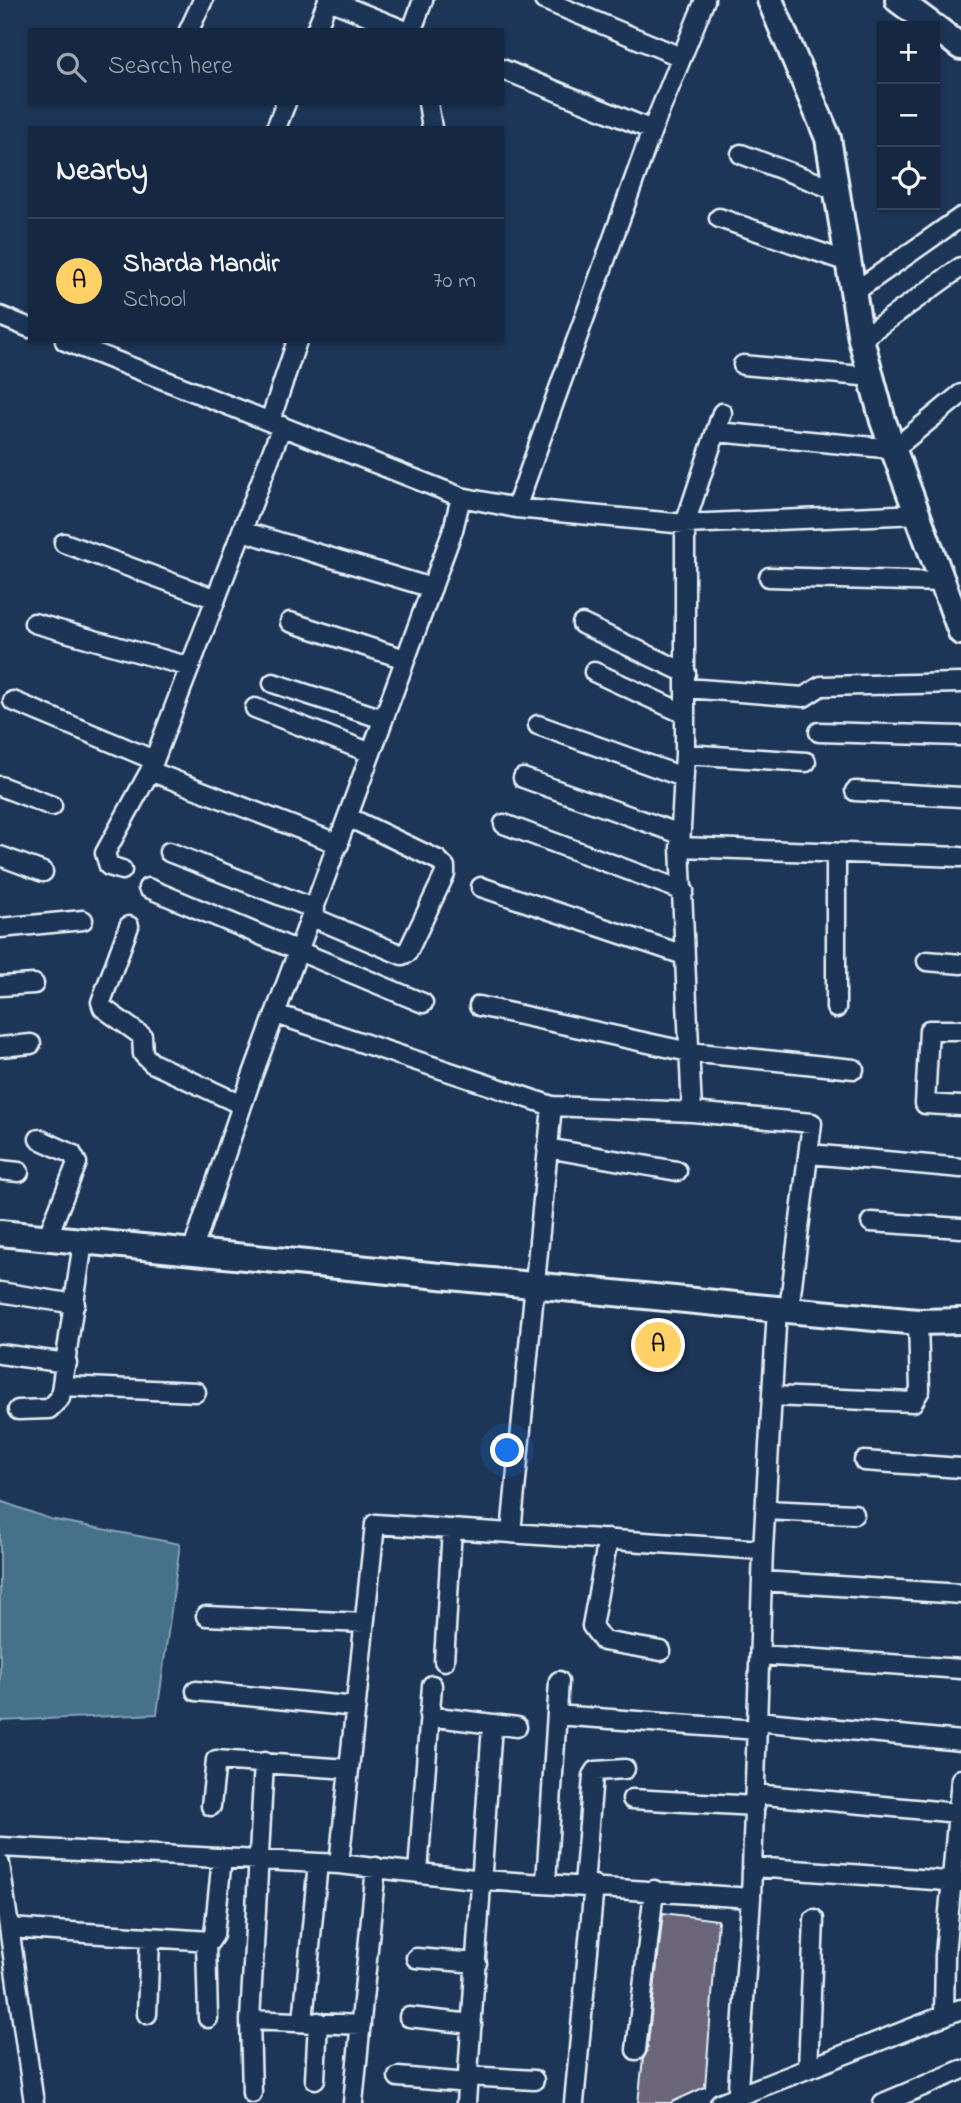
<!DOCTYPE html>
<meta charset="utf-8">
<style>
body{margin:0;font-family:"Indie Flower",sans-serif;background:#23344c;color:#f1f3f6}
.controls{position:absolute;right:21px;top:21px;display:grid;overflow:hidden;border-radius:0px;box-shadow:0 2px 5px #0004}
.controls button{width:63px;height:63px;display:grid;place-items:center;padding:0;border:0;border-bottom:2px solid #35445a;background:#162841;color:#f1f3f6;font:35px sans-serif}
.you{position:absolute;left:508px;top:1451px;width:24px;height:24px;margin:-18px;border:5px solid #fff;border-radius:50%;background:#1a73e8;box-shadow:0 0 0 10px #1a73e833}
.badge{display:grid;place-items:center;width:46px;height:46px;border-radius:50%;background:#ffd166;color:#111;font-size:23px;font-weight:700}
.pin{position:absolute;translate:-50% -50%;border:4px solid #fff;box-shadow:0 2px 7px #0006}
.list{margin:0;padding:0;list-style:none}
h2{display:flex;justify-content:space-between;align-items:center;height:91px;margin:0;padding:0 28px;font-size:30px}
h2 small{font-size:23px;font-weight:400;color:#9ea6b1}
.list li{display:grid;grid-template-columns:46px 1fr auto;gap:21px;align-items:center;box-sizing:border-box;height:126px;padding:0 28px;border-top:2px solid #35445a}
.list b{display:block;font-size:26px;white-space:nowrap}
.list p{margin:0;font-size:23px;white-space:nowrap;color:#9ea6b1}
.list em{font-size:23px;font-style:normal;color:#9ea6b1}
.icon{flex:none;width:38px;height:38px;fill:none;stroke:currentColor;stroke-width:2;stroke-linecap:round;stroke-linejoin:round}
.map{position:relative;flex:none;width:961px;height:2103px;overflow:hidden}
.search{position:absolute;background:#162841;box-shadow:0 2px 5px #0004;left:28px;top:28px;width:476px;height:77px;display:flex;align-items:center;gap:18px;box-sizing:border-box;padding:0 24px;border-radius:0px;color:#9ea6b1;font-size:26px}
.panel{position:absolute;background:#162841;box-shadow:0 2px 5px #0004;left:28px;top:126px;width:476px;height:217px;border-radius:0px}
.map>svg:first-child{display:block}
.water{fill:#45718a;stroke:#86a4b6;stroke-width:2}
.building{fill:#6a6578;stroke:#e8f1f8;stroke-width:2}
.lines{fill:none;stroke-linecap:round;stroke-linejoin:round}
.street-casing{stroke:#e8f1f8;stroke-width:23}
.secondary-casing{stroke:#e8f1f8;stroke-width:30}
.street{stroke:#1d3557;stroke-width:18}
.secondary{stroke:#1d3557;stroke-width:24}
</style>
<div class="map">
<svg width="961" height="2103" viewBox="0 0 961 2103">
<rect width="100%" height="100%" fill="#1d3557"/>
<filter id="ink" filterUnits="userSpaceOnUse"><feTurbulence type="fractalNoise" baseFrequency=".0143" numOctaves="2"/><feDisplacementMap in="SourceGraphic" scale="14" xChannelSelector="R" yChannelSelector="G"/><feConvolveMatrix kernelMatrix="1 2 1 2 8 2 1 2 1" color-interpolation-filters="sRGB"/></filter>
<g filter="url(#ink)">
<!-- water -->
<path class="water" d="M0 1501 50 1519 180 1544 157 1714 0 1721Z"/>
<!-- building -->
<path class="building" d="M663 1913 718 1920 705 2087 670 2103H638L643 2059 647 2051Z"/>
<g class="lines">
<!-- street casing -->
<g class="street-casing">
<path id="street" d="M329 0 404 30
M544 0 681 57
M189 30 203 0
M316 30 328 0
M412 30 423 0
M502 69 652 130
M428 103 432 128
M276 128 286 103
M741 154 836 190
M719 218 848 262
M853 293 961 217
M0 316 30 328
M861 339 961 267
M65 341 461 497 516 508 652 130 705 0
M743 365 872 377
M722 413 685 524V754L680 847 961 857
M270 421 297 341
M282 426 150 771 339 844
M717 432 894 449 961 394
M516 508 685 524 920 514
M242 531 432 588
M64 543 216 599
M769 577 942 582
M290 622 405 659
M34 623 190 667
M582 624 686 673
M594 672 685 714
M273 683 383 719
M686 688 804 697 821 686 961 683
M13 701 154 760
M255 708 371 753
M538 725 683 777
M819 732 961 736
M685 754 806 762
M523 778 680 834
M0 786 52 806
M855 791 961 797
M504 824 684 891
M169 852 315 909
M0 856 43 872
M122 870 109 866 105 853 150 771
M481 887 684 955
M148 888 423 1003
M312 917 402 955 407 953 445 874V867L438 860 348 817
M129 926 101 1002 103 1008 142 1036 143 1054 152 1063 242 1105
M0 928 83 920
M927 961 961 964
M0 986 34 984
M479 1006 689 1052 854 1069
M836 1008V853
M276 1014 552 1106 692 1112 680 847
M961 1030H929L925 1104 961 1106
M0 1047 31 1044
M692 1112 812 1123 789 1310
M39 1139 72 1154 77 1163 47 1238
M547 1148 677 1171
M810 1154 961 1168
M0 1170 19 1172
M871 1222 961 1228
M192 1252 250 1082 453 530 461 497
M0 1292 75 1304
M0 1354 67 1363
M64 1386 196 1392
M772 1396 913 1402 920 1390 918 1322
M18 1410 49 1409 60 1398 83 1242
M864 1461 961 1468
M765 1510 854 1514
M511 1533 552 1106
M608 1539 592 1626 603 1641 661 1651
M762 1581 961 1594
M206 1616 364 1623
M760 1655 961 1669
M444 1661 452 1529
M196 1691 356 1707
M557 1715 757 1730
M429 1716 517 1727
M757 1721 961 1741
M755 1794 958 1813
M632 1799 755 1806
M211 1806 216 1760 349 1769
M0 1847 339 1864
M0 1864 34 2103
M753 1867 961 1882
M418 1872 432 1685
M546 1882 559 1681
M584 1885 593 1776 596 1771 625 1769
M751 1898 483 1880 339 1864 375 1524 763 1550
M9 1928 210 1941 214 1935 222 1858
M206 1942 208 2018
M416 1958 477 1963
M147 2014 150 1938
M944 2016 945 1955 961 1779
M409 2017 472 2024
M250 2020 361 2025
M303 2021 318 1863
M636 2050 654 1890
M808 2069 814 1919
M468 2076 534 2080
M398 2077 468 2083
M315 2079 318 2022
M252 2093 250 2020 264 1762
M353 2103 376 1867
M466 2103 492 1725
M574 2103 594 1885
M720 2103 961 2009
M737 2103 751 1898 763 1550 777 1309
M883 2103 961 2070"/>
</g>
<!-- secondary casing -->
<g class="secondary-casing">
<path id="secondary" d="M770 0 828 138 861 339 883 421 961 632
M898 0 933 26
M935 27 961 47
M0 1233 777 1309 918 1322 961 1321"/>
</g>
<!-- street -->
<use href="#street" class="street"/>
<!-- secondary -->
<use href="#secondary" class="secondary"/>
</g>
</g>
</svg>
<div class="controls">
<button>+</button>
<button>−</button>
<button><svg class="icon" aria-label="locate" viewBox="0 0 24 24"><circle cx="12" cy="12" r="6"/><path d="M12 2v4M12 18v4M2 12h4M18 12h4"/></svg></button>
</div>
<div class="you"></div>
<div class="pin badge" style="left:658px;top:1345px">A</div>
<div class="search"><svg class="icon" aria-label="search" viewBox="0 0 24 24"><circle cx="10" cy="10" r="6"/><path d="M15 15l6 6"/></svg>Search here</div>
<section class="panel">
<h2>Nearby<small></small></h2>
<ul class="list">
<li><span class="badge">A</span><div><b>Sharda Mandir</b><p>School</p></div><em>70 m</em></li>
</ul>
</section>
</div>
